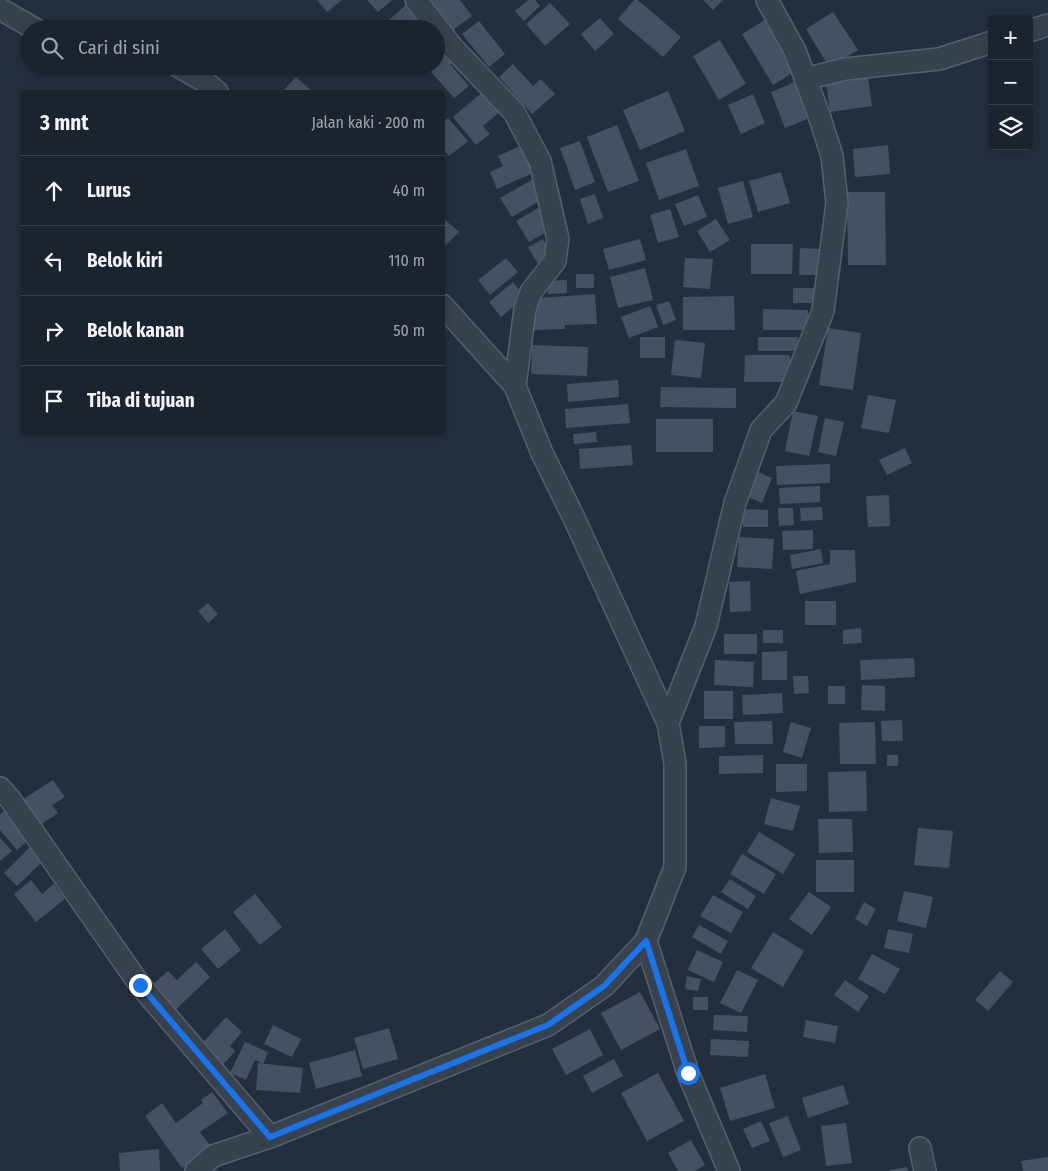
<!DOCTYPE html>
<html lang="id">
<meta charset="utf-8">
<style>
body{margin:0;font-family:"Fira Sans Condensed",sans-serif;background:#282f3a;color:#f1f3f6}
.controls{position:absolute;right:15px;top:15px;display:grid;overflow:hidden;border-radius:5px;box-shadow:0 2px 12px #0003}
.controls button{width:45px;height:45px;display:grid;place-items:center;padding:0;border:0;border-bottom:1px solid #39404a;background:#1b232e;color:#f1f3f6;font:25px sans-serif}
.stop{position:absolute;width:15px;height:15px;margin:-11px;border:4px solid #1a73e8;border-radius:50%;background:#fff}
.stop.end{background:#1a73e8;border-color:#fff;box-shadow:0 1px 5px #0008}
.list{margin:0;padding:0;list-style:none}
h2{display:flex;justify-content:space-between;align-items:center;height:65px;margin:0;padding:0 20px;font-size:21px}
h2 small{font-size:16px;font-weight:400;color:#a0a4aa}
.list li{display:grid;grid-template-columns:32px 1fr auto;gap:15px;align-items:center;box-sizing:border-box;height:70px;padding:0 20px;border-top:1px solid #39404a}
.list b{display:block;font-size:19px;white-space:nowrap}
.list em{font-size:16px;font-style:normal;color:#a0a4aa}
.icon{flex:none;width:28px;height:28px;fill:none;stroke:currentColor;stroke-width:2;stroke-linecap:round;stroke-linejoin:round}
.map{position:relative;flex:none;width:1048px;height:1171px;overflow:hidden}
.search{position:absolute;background:#1b232e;box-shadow:0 2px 12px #0003;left:20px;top:20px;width:425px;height:55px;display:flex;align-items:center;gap:12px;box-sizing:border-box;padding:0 18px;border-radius:28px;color:#a0a4aa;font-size:19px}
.panel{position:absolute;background:#1b232e;box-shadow:0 2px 12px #0003;left:20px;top:90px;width:425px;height:345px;border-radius:5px}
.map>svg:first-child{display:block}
.building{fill:#455162}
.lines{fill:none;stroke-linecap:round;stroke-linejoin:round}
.street-casing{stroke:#565f6c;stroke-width:24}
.street{stroke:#38414e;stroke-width:21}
.route{stroke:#1a73e8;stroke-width:6}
</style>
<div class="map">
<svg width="1048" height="1171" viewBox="0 0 1048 1171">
<rect width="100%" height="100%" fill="#242f3e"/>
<!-- building -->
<path class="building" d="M317 0H342L327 12Z
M367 0H392L378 12Z
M430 0H460L472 16 453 30Z
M528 0H535L540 6 524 21 515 11Z
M634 0H638L681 37 663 57 618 19Z
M703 0H723L713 10Z
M410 1 434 29H394L388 21Z
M550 3 570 24 545 46 526 24Z
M833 12 858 50 829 67 806 29Z
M600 18 614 34 595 51 581 34Z
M765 20 797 70 773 85 742 34Z
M479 21 505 54 489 67 462 34Z
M720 40 746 84 719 100 693 56Z
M444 44 457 59 450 64 469 86 454 98 426 66H436V50Z
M513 64 533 86 541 79 555 94 532 114 499 77Z
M867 70 872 106 830 112 825 76Z
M296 77 313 92H282Z
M798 81 812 117 785 128 771 92Z
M486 89 503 109 483 126 490 134 476 145 453 117Z
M668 91 685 131 640 150 623 110Z
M753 94 765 123 741 134 728 105Z
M448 118 468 141 449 156 442 148V123Z
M617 125 639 181 608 192 587 137Z
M580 141 595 182 575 190 560 148Z
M888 145 890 174 855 177 853 149Z
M520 146 533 173 497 189 490 172 503 166 498 156Z
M686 149 699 186 659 200 646 163Z
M781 172 790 203 758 212 749 181Z
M537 177 548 196 512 217 500 198Z
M743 181 753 217 728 224 718 188Z
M847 192H885L886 265H848Z
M595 194 603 218 588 224 580 199Z
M698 195 707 217 684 226 675 204Z
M540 207 553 228 529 242 516 221Z
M670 209 679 237 658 243 650 215Z
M442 217 459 232 442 249Z
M716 219 730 240 710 252 697 231Z
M543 239 553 258 539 266 528 247Z
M640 239 646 260 609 270 603 249Z
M751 244H793L792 274H751Z
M800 248 821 249 820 275H799Z
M506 258 518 272 490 295 478 280Z
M685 258 713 259 710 289 683 287Z
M645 268 653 300 618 308 610 277Z
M576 274H594V288H576Z
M567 280V293L548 294V281Z
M513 282 525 297 501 317 489 302Z
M793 288H814V303H793Z
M595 294 597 324 565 325 564 301 565 329 532 330 531 303H540L539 298Z
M734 296 735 330H683V297Z
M669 301 676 320 663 325 656 305Z
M650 306 658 327 629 338 621 317Z
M763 309 808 310V330H763Z
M828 328 861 333 853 390 819 385Z
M640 337H665V358H640Z
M758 337H798L797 351H758Z
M675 340 705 343 701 378 671 375Z
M532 345 588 347 587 376 531 374Z
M745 355H790V382H744Z
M618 380 619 397 568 402 567 384Z
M661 387 736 388V408L660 407Z
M868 395 896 400 889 433 861 428Z
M628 404 630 423 566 428 565 409Z
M793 411 818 416 809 456 785 451Z
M825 418 844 422 836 456 818 452Z
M656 419H713V452H656Z
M596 432 597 442 574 444 573 434Z
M631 445 633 465 580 469 579 449Z
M905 448 912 463 887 475 879 460Z
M830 464V483L777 485 776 466Z
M758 472 772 478 762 503 748 497Z
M820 486V502L780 504 779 488Z
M889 495 890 526 868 527 866 496Z
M822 507 823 520 801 521 800 508Z
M778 508H793L794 525 779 526Z
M743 509 768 510V527H743Z
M813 530V549L783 550 782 531Z
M739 537 774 539 772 569 737 567Z
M821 549 823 563 792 569 790 555Z
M830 550H855L856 582 800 594 796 571 830 564Z
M750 581 751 611 730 612 729 582Z
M805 601H836V625H805Z
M208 603 218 614 208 623 198 611Z
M861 628 862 643 843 644V630Z
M763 630H783V643H763Z
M724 634H757V654H724Z
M787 651V680H762V652Z
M914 658 915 677 861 680 860 660Z
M715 660 754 662 753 687 714 685Z
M793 676H808L809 693 794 694Z
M862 685 885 686V711L861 710Z
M828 686H845V704H828Z
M704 691H733V719H704Z
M782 693 783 713 743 715 742 695Z
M902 720 903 741H882L881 721Z
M772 721 773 744H735L734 722Z
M791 722 811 728 802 758 783 752Z
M875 722 876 764H840L839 723Z
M699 726H725V747L699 748Z
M763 755V773L719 774V756Z
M887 755H898V766H887Z
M776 764H807V791L776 792Z
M866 771 867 811 829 812 828 772Z
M53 780 65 797 52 805 58 813 40 825 22 800Z
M771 798 800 806 793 831 764 824Z
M7 809 32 837 17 850 0 830V814Z
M818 819H852L853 852 819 853Z
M918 828 953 831 949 868 914 865Z
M759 832 795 854 783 874 747 852Z
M0 838 12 851 0 861Z
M30 847 43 861 17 886 4 873Z
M742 854 776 874 764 894 730 874Z
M816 860H854V892H816Z
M730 879 756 896 748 909 721 892Z
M31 880 42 894 54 884 65 899 36 922 14 894Z
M904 891 933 897 926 928 897 921Z
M809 892 831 907 812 935 789 919Z
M255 894 282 927 260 945 233 912Z
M713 895 743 912 731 933 700 916Z
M864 902 876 909 867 926 855 919Z
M699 925 728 941 721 954 692 937Z
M225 929 241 950 218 969 201 949Z
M888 929 913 934 909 953 884 948Z
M773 932 804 951 783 987 751 968Z
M697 950 723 962 714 982 688 970Z
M872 954 900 969 885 994 858 979Z
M196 962 210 977 173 1012 150 987 168 971 177 980Z
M737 970 758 980 741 1013 720 1003Z
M1000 971 1013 982 988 1011 975 1000Z
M687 976 701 979 698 991 685 989Z
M845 980 869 996 858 1012 834 995Z
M640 992 660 1029 621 1050 601 1013Z
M693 997H708V1010H693Z
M714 1015 748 1016 747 1032 713 1030Z
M226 1017 242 1032 230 1046 235 1051 223 1065 200 1046Z
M806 1020 838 1026 835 1043 803 1037Z
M273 1025 301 1039 292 1057 264 1044Z
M389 1028 398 1059 363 1069 354 1038Z
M590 1029 603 1055 566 1075 552 1049Z
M711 1039 749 1041 748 1057 710 1055Z
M245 1042 268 1052 263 1064 255 1060 246 1080 230 1073Z
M355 1050 362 1076 316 1089 309 1063Z
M614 1059 623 1076 592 1093 583 1076Z
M258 1063 303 1068 300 1093 256 1090Z
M658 1073 684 1121 647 1141 621 1093Z
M765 1074 775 1108 730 1121 720 1088Z
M843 1085 849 1104 808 1118 802 1098Z
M212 1092 228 1113 200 1132 212 1148 182 1168 145 1116 162 1103 176 1123 203 1103 201 1100Z
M788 1116 801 1150 783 1157 769 1123Z
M761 1121 770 1141 752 1148 743 1129Z
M846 1123 852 1163 826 1166 821 1126Z
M691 1140 705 1165 695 1171H678L668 1153Z
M159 1149 160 1171H120L119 1153Z
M1048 1157V1171H1023L1021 1161Z
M907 1167 908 1171H890V1170Z"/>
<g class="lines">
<!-- street casing -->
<g class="street-casing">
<path id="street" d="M416 0 453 48 514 112 540 161 558 239 555 261 531 292 525 309 515 386 542 453 573 516 668 723
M0 9 35 29
M1029 31 1048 25
M178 66 204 81 217 92
M805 79 845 69 939 59 992 42
M442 305 515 386
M0 788 10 799 140 985 270 1137
M646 941 688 1073 729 1171
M920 1148 925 1171
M196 1171 213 1156 270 1137 548 1025 604 986 646 941 675 867V763L668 723 706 626 735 503 761 430 786 403 823 311 837 203 832 156 818 112 795 51 767 0"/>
</g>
<!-- street -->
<use href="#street" class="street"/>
</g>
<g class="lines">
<!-- route -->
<path class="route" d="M140 985 270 1137 548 1025 604 986 646 941 688 1073"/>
</g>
</svg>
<div class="controls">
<button>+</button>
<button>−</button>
<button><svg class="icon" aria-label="layers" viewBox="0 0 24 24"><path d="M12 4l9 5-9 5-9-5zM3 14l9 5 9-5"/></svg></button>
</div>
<div class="stop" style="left:688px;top:1073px"></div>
<div class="stop end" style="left:140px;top:985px"></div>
<div class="search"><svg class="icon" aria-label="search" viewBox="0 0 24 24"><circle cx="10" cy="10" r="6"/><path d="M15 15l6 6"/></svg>Cari di sini</div>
<section class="panel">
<h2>3 mnt<small>Jalan kaki · 200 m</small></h2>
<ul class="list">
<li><svg class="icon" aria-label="ahead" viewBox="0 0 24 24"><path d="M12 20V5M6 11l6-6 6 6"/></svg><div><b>Lurus</b></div><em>40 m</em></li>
<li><svg class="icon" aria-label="left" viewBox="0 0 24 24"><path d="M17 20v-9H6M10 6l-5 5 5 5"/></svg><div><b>Belok kiri</b></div><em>110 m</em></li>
<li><svg class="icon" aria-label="right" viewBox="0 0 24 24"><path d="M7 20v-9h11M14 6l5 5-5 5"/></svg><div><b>Belok kanan</b></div><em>50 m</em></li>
<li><svg class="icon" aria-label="arrive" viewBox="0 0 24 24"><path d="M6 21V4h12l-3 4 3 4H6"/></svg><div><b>Tiba di tujuan</b></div></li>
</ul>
</section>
</div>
